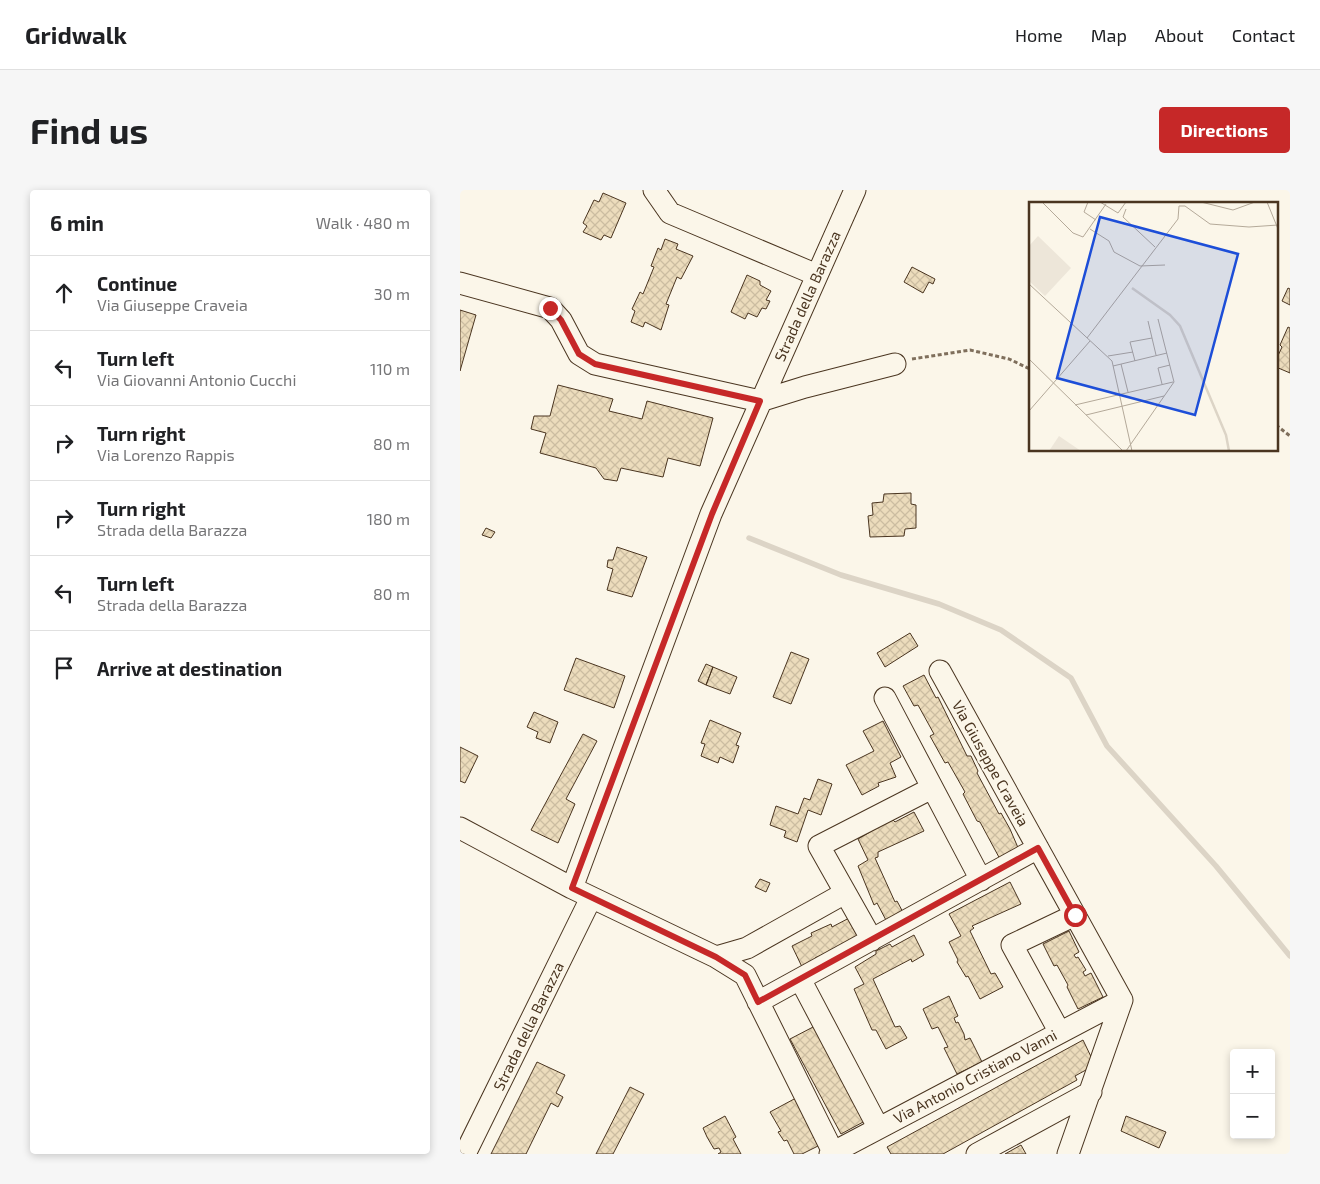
<!DOCTYPE html>
<meta charset="utf-8">
<style>
body{margin:0;font-family:"Exo 2",sans-serif;background:#f6f6f6;color:#202124}
.controls{position:absolute;right:15px;bottom:15px;display:grid;overflow:hidden;border-radius:5px;box-shadow:0 2px 8px #0003}
.controls button{width:45px;height:45px;display:grid;place-items:center;padding:0;border:0;border-bottom:1px solid #e0e0e0;background:#fff;color:#202124;font:25px sans-serif}
.stop{position:absolute;width:15px;height:15px;margin:-11px;border:4px solid #c62828;border-radius:50%;background:#fff}
.stop.end{background:#c62828;border-color:#fff;box-shadow:0 1px 5px #0008}
.list{margin:0;padding:0;list-style:none}
h2{display:flex;justify-content:space-between;align-items:center;height:65px;margin:0;padding:0 20px;font-size:21px}
h2 small{font-size:16px;font-weight:400;color:#757577}
.list li{display:grid;grid-template-columns:32px 1fr auto;gap:15px;align-items:center;box-sizing:border-box;height:75px;padding:0 20px;border-top:1px solid #e0e0e0}
.list b{display:block;font-size:19px;white-space:nowrap}
.list p{margin:0;font-size:16px;white-space:nowrap;color:#757577}
.list em{font-size:16px;font-style:normal;color:#757577}
.icon{flex:none;width:28px;height:28px;fill:none;stroke:currentColor;stroke-width:2;stroke-linecap:round;stroke-linejoin:round}
.map{position:relative;flex:none;width:830px;height:964px;overflow:hidden;border-radius:5px}
header{display:flex;align-items:center;gap:30px;box-sizing:border-box;height:70px;padding:0 25px;background:#fff;border-bottom:1px solid #e0e0e0}
header strong{font-size:24px}
nav{display:flex;gap:28px;margin-inline-start:auto;font-size:18px}
.intro{display:flex;align-items:center;justify-content:space-between;box-sizing:border-box;height:120px;padding:0 30px}
h1{margin:0;font-size:35px}
.button{padding:12px 22px;border-radius:5px;background:#c62828;color:#fff;font-size:18px;font-weight:700}
main{display:flex;gap:30px;padding:0 30px}
aside{flex:1;background:#fff;border-radius:5px;box-shadow:0 2px 8px #0003}
.map>svg:first-child{display:block}
.lines{fill:none;stroke-linecap:round;stroke-linejoin:round}
.stream{stroke:#dcd4c6;stroke-width:5.5}
.building{fill:url(#building-cross-hatch);stroke:#4a3520}
.minor-casing{stroke:#4a3520;stroke-width:23}
.path{stroke:#7f6f5c;stroke-width:3;stroke-dasharray:4 2.5;stroke-linecap:butt}
.minor{stroke:#fbf6e9;stroke-width:21}
.route{stroke:#c62828;stroke-width:6}
.labels{text-anchor:middle;dominant-baseline:central;stroke-width:4;stroke-linejoin:round;paint-order:stroke}
.street-label{font-size:15px;fill:#4a3520;stroke:#fbf6e9}
.inset-river{fill:none;stroke:#dcd4c6;stroke-width:2.5}
.inset-road{fill:none;stroke:#b4a999;stroke-width:1}
.view{fill:#1d4ed8;fill-opacity:0.15;stroke:#1d4ed8;stroke-width:2.5}
.inset-edge{fill:none;stroke:#4a3520;stroke-width:2.5}
</style>
<header>
<strong>Gridwalk</strong>
<nav><a>Home</a><a>Map</a><a>About</a><a>Contact</a></nav>
</header>
<div class="intro"><h1>Find us</h1><a class="button">Directions</a></div>
<main>
<aside>
<h2>6 min<small>Walk · 480 m</small></h2>
<ul class="list">
<li><svg class="icon" aria-label="ahead" viewBox="0 0 24 24"><path d="M12 20V5M6 11l6-6 6 6"/></svg><div><b>Continue</b><p>Via Giuseppe Craveia</p></div><em>30 m</em></li>
<li><svg class="icon" aria-label="left" viewBox="0 0 24 24"><path d="M17 20v-9H6M10 6l-5 5 5 5"/></svg><div><b>Turn left</b><p>Via Giovanni Antonio Cucchi</p></div><em>110 m</em></li>
<li><svg class="icon" aria-label="right" viewBox="0 0 24 24"><path d="M7 20v-9h11M14 6l5 5-5 5"/></svg><div><b>Turn right</b><p>Via Lorenzo Rappis</p></div><em>80 m</em></li>
<li><svg class="icon" aria-label="right" viewBox="0 0 24 24"><path d="M7 20v-9h11M14 6l5 5-5 5"/></svg><div><b>Turn right</b><p>Strada della Barazza</p></div><em>180 m</em></li>
<li><svg class="icon" aria-label="left" viewBox="0 0 24 24"><path d="M17 20v-9H6M10 6l-5 5 5 5"/></svg><div><b>Turn left</b><p>Strada della Barazza</p></div><em>80 m</em></li>
<li><svg class="icon" aria-label="arrive" viewBox="0 0 24 24"><path d="M6 21V4h12l-3 4 3 4H6"/></svg><div><b>Arrive at destination</b></div></li>
</ul>
</aside>
<div class="map">
<svg width="830" height="964" viewBox="0 0 830 964">
<defs>
<pattern id="building-cross-hatch" width="8" height="8" patternUnits="userSpaceOnUse" patternTransform="scale(1.25)"><rect width="8" height="8" fill="#ecdcbc"/><path d="M0 0l8 8M0 8l8-8" fill="none" stroke="#ccbda1"/></pattern>
</defs>
<rect width="100%" height="100%" fill="#fbf6e9"/>
<g class="lines">
<!-- stream -->
<path class="stream" d="M289 348 381 385 479 414 541 440 611 488 647 556 756 676 830 766"/>
</g>
<!-- building -->
<path class="building" d="M143 3 166 13 151 48 144 45 141 50 123 42 127 36 123 33 134 10 139 12Z
M205 49 218 54 216 59 233 66 221 89 217 87 206 114 209 115 201 140 185 132 183 137 171 132 175 121 172 119 180 102 183 104 194 77 191 76 198 58 201 60Z
M452 77 475 89 473 94 469 92 463 103 444 92Z
M287 85 300 91V95L311 101 306 110 310 111 306 119 302 118 297 127 288 123 285 129 271 122Z
M828 98 830 99V115L822 111Z
M0 120 16 125 0 181Z
M828 137 830 138V183L816 177V170L822 157 820 155Z
M98 195 153 209 149 221 182 229 187 211 253 228 240 276 208 268 203 287 161 278 157 291 144 289 136 278 80 263 86 243 71 239 74 226H90Z
M451 303V314L456 315V338L445 339 444 346 410 347 408 326 413 325 412 313 423 312 424 304Z
M26 338 35 342 31 348 22 345Z
M157 357 187 367 172 407 147 400 153 379 147 377 148 370H153Z
M450 443 458 456 425 477 417 463Z
M331 462 349 469 331 514 313 507Z
M116 468 165 486 154 518 104 500Z
M246 474 253 477 246 495 238 491Z
M253 477 277 487 270 504 246 495Z
M464 485 476 508 478 507 507 566H511L518 581 517 583 539 624 541 623 550 639 559 660 541 671 520 632 517 631 503 604 505 602 488 572 485 573 470 546 474 544 458 515 454 516 443 496Z
M74 522 98 532 90 553 76 548 78 542 67 537Z
M250 530 281 543 276 555 279 556 273 573 260 567 258 573 241 566 245 554 241 553Z
M423 531 441 567 430 573 436 587 418 593 419 596 402 605 386 575 414 561 403 541Z
M123 544 137 551 106 609 115 614 98 653 71 640Z
M0 557 18 566 5 593 0 591Z
M358 589 372 594 361 625 348 620 337 652 324 647 326 641 310 635 316 616 338 624 344 608 350 610Z
M454 622 464 641 418 662V667L415 668 435 712 437 711 445 726 428 734 417 713 414 715 398 676 408 670 398 649 432 629 435 632Z
M300 689 310 693 306 702 295 697Z
M550 692 561 714 512 736 514 738 510 741 531 784 535 783 543 797 520 809 508 786 506 787 497 772 498 770 489 752 501 746 489 724Z
M393 726 403 746 355 768 357 771 343 779 332 756 352 746 351 743 371 734 372 737Z
M609 741 619 762 614 765 616 768 618 767 626 780 623 782 625 786 631 783 643 807 618 819 607 797 608 795 597 775 594 776 583 754Z
M454 745 464 765 452 772 451 769 413 789 435 837 440 836 447 848 426 859 416 840H412L394 799 404 794 395 777 416 764V761L430 754 432 757Z
M489 806 498 826 494 828 496 833 498 832 504 844 505 850 510 848 522 872 497 884 484 858 488 857 478 837 472 839 463 819Z
M355 836 405 931 381 944 330 849Z
M623 850 635 875 615 886 617 890 483 964H431L427 957Z
M77 872 105 885 96 903 103 907 98 917 91 913 66 964H31Z
M170 897 184 904 153 964H136Z
M336 908 360 955 342 964H334L327 950 324 951 318 942 321 941 310 922Z
M265 926 276 947 273 949 281 964H258L261 962 259 958 254 959 247 947 243 938Z
M666 926 706 942 699 958 661 941Z
M561 955 566 964H545Z"/>
<g class="lines">
<!-- minor casing -->
<g class="minor-casing">
<path id="minor" d="M194 0 210 23 357 85
M0 93 90 118 101 130 119 164 135 174 300 211
M300 211 345 197 435 174
M480 481 662 810 608 964
M425 508 521 690
M0 638 112 698 256 767 285 785 374 964
M112 698 251 324 395 0
M412 750 359 656 472 598
M256 767 287 758 385 703
M340 789 418 937
M298 812 578 658
M599 841 552 755 615 725
M5 964 131 708
M370 964 662 810
M517 964 631 902"/>
</g>
<!-- path -->
<path class="path" d="M452 169 510 160 549 169 570 179
M816 235 830 246"/>
<!-- minor -->
<use href="#minor" class="minor"/>
</g>
<g class="lines">
<!-- route -->
<path class="route" d="M90 118 101 130 119 164 135 174 300 211 252 324 112 698 256 767 285 785 298 812 578 658 615 725"/>
</g>
<g class="labels">
<!-- street labels -->
<g class="street-label">
<text transform="translate(347 106) rotate(-66)">Strada della Barazza</text>
<text transform="translate(531 573) rotate(61)">Via Giuseppe Craveia</text>
<text transform="translate(68 836) rotate(-64)">Strada della Barazza</text>
<text transform="translate(515 886) rotate(-28)">Via Antonio Cristiano Vanni</text>
</g>
</g>
<!-- overview -->
<g transform="translate(569 12)">
<rect width="249" height="249" fill="#fbf6e9"/>
<path d="M9 34 42 66 16 94 0 79V44Z" fill="#ede6d9"/>
<path d="M30 234 52 249H20Z" fill="#ede6d9"/>
<path class="inset-river" d="M103 86 141 113 151 124 197 233 200 249"/>
<path class="inset-road" d="M13 0 44 31 54 35 77 2M59 0 55 10 67 18M71 0 89 11 97 0M172 0 204 8 226 0M238 0 249 27M97 7 94 15 126 45M61 27 80 39 85 50 111 64M111 64 136 63M0 82 83 159 103 249M119 119 127 153M58 136 149 17 150 4H156L181 22 220 25 249 23M79 154 104 150M0 157 94 249M106 159 101 140 123 136M92 162 99 190M84 164 138 151M133 182 129 166 141 163M46 203 144 180M0 209 61 139M57 213 135 194M97 249 145 180 129 117"/>
<path class="view" d="M71 15 209 52 166 213 28 176Z"/>
<rect width="249" height="249" class="inset-edge"/>
</g>
</svg>
<div class="controls">
<button>+</button>
<button>−</button>
</div>
<div class="stop" style="left:615px;top:725px"></div>
<div class="stop end" style="left:90px;top:118px"></div>
</div>
</main>
